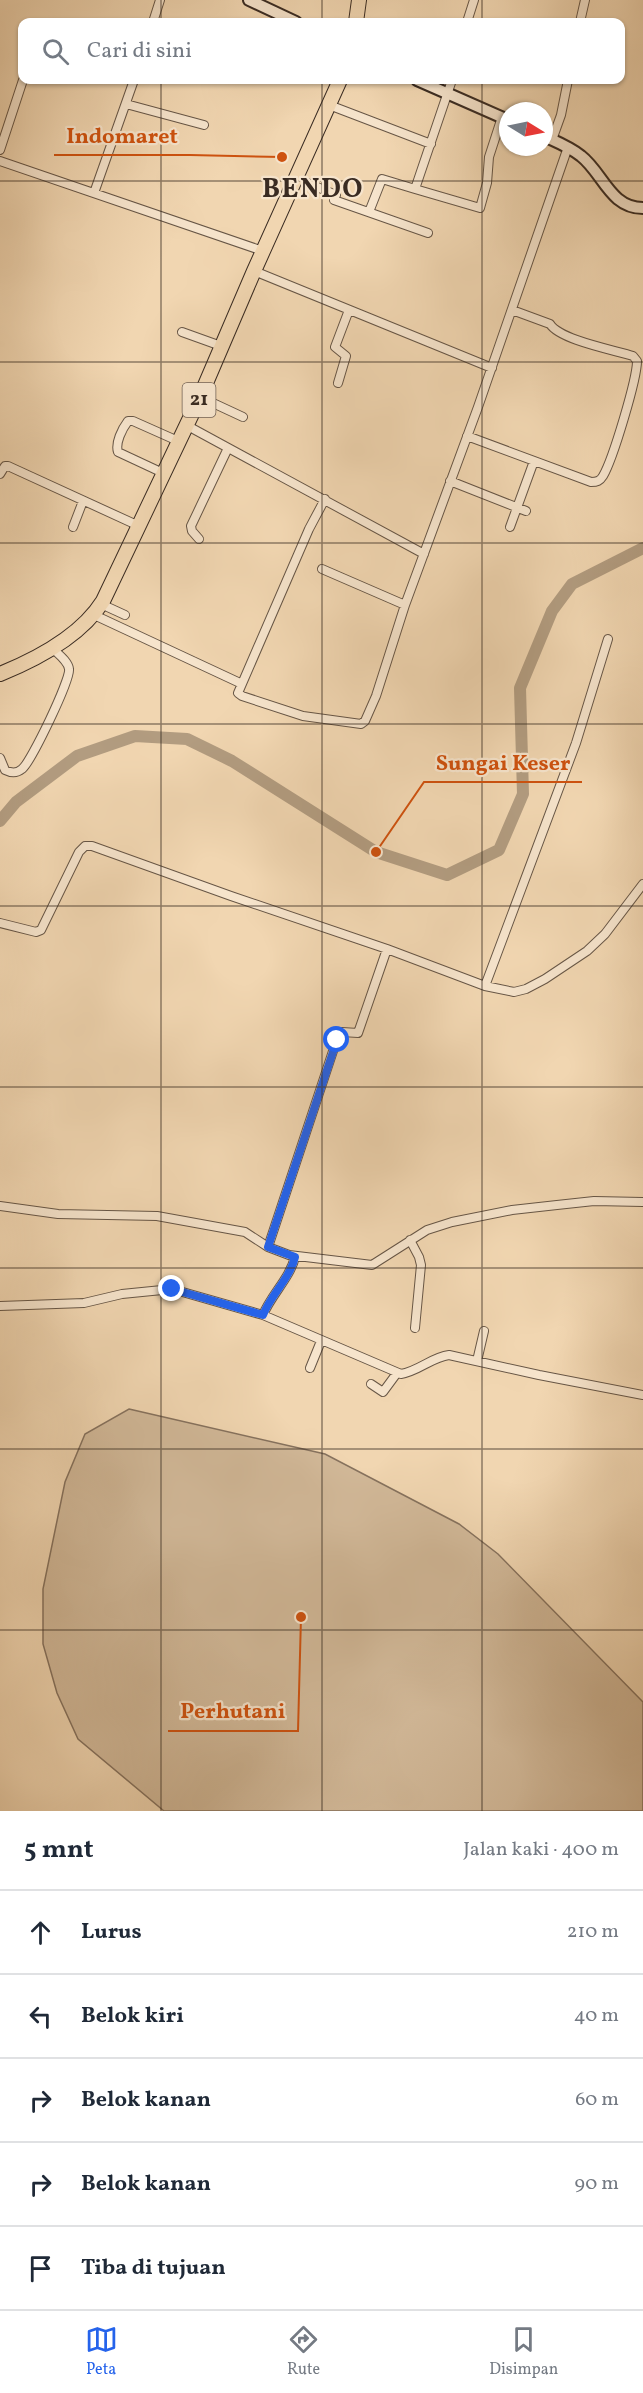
<!DOCTYPE html>
<html lang="id">
<meta charset="utf-8">
<style>
body{margin:0;font-family:Vollkorn,serif;background:#f2f2f3;color:#1f2937}
.compass{position:absolute;left:499px;top:102px;width:54px;height:54px;border-radius:50%;background:#fff;box-shadow:0 2px 4px #0004;rotate:100deg}
.stop{position:absolute;width:18px;height:18px;margin:-14px;border:4px solid #2563eb;border-radius:50%;background:#fff}
.stop.end{background:#2563eb;border-color:#fff;box-shadow:0 2px 6px #0008}
.list{margin:0;padding:0;list-style:none}
h2{display:flex;justify-content:space-between;align-items:center;height:78px;margin:0;padding:0 24px;font-size:26px}
h2 small{font-size:20px;font-weight:400;color:#747a83}
.list li{display:grid;grid-template-columns:39px 1fr auto;gap:18px;align-items:center;box-sizing:border-box;height:84px;padding:0 24px;border-top:2px solid #e0e1e3}
.list b{display:block;font-size:22px;white-space:nowrap}
.list em{font-size:20px;font-style:normal;color:#747a83}
.icon{flex:none;width:33px;height:33px;fill:none;stroke:currentColor;stroke-width:2;stroke-linecap:round;stroke-linejoin:round}
.map{position:relative;flex:none;width:643px;height:1811px;overflow:hidden}
.search{position:absolute;background:#fff;box-shadow:0 2px 4px #0004;left:18px;right:18px;top:18px;height:66px;display:flex;align-items:center;gap:15px;box-sizing:border-box;padding:0 21px;border-radius:12px;color:#747a83;font-size:22px}
.sheet{height:498px;background:#fff}
nav{display:flex;justify-content:space-around;align-items:center;box-sizing:border-box;height:84px;border-top:2px solid #e0e1e3;background:#fff;font-size:16px;color:#747a83}
nav a{display:grid;justify-items:center;gap:3px}
nav .on{color:#2563eb}
.map>svg:first-child{display:block}
.green{fill:#d2b999;stroke:#86725e;stroke-width:1.5}
.lines{fill:none;stroke-linecap:round;stroke-linejoin:round}
.river{stroke:#b29c80;stroke-width:12}
.street-casing{stroke:#675646;stroke-width:10}
.secondary-casing{stroke:#392b22;stroke-width:14}
.highway-casing{stroke:#392b22;stroke-width:16}
.street{stroke:#f6e4cc;stroke-width:8}
.secondary{stroke:#f6e4cc;stroke-width:10}
.highway{stroke:#f1d6b1;stroke-width:14}
.route{stroke:#2563eb;stroke-width:8}
.grid{fill:none;stroke:#392b22;stroke-width:1.5;stroke-opacity:0.55}
.labels{text-anchor:middle;dominant-baseline:central;stroke-width:4.5;stroke-linejoin:round;paint-order:stroke}
.shield{fill:#f6e4cc;stroke:#726255;stroke-width:1.5}
.shield-label{font-size:20px;font-weight:bold;fill:#392b22}
.district-label{font-size:27px;font-weight:bold;letter-spacing:1.5px;fill:#392b22;stroke:#f6e4cc}
.leader{fill:none;stroke:#ce520f;stroke-width:2}
.callout-dot{fill:#ce520f;stroke:#f6e4cc;stroke-width:2}
.callout-label{font-size:22px;text-anchor:middle;font-weight:bold;fill:#ce520f;stroke:#f6e4cc;stroke-width:4.5;stroke-linejoin:round;paint-order:stroke}
</style>
<div class="map">
<svg width="643" height="1811" viewBox="0 0 643 1811">
<rect width="100%" height="100%" fill="#f1d6b1"/>
<filter id="stains"><feTurbulence type="fractalNoise" baseFrequency=".00333" numOctaves="4"/><feColorMatrix values="0 0 0 0 .2 0 0 0 0 .09 0 0 0 0 .02 0 0 0 .5 -.17"/></filter>
<radialGradient id="worn" r=".72"><stop offset=".6" stop-color="#630" stop-opacity="0"/><stop offset="1" stop-color="#630" stop-opacity=".3"/></radialGradient>
<!-- green -->
<path class="green" d="M129 1409 325 1454 459 1524 498 1554 643 1702V1811H164L78 1739 57 1693 43 1644V1589L65 1482 85 1434Z"/>
<g class="lines">
<!-- river -->
<path class="river" d="M0 821 16 802 77 756 135 736 187 739 232 761 376 852 447 875 499 850 523 794 520 688 552 611 572 584 643 548"/>
<!-- street casing -->
<g class="street-casing">
<path id="street" d="M153 22 160 0
M467 22 474 0
M580 22 585 0
M452 80 415 189 480 208 487 183 489 157 502 117
M126 104 204 125
M329 105 431 144
M552 140 561 115 568 80
M0 150 23 80
M0 161 263 251
M296 178 336 195 334 200 428 233
M94 193 134 80
M369 212 382 179 415 189
M254 271 492 368
M182 332 221 346
M338 383 346 356 335 347 349 310
M200 397 243 417
M186 425 424 554
M467 436 591 482C597 482 600 481 603 476 613 459 637 379 637 361L633 356C614 350 560 340 550 324L512 310
M163 473 118 452C115 443 122 429 128 421H133L178 441
M0 474 5 466H8L139 526
M450 481 526 511
M325 499 309 529 238 693 242 696 303 716 361 724 365 721 376 696 405 605 478 407 568 147
M73 527 83 501
M510 527 534 461
M199 539 192 531 191 526 228 448
M322 569 405 605
M101 604 125 615
M92 614 240 683
M0 758 5 770C11 773 16 774 22 769 31 762 71 679 69 669 68 661 58 654 52 648
M0 923 36 932 41 930 79 852 85 846H92L231 896 387 949 485 986 514 992 526 989 545 979 587 951 605 934 643 884
M485 986 576 743 608 639
M0 1206 58 1214 157 1216 245 1232 268 1247 289 1255 372 1265 427 1230 452 1222 512 1210 557 1205 594 1201 643 1202
M410 1240 419 1257 421 1265 415 1328
M268 1247 338 1036 342 1032 358 1033 387 949
M0 1306 84 1303 122 1294 172 1289 263 1315 401 1374C419 1371 432 1357 449 1355L539 1375 643 1395
M263 1315C271 1295 290 1278 295 1257
M477 1361 484 1331
M310 1368 321 1341
M371 1384 383 1392 397 1373"/>
</g>
<!-- secondary casing -->
<g class="secondary-casing">
<path id="secondary" d="M249 0 296 22
M417 80 508 120
M544 136C557 142 570 147 581 156 603 173 610 208 643 208"/>
</g>
<!-- highway casing -->
<g class="highway-casing">
<path id="highway" d="M356 22 359 0
M0 674C37 659 81 636 103 601L200 397 254 271 340 80"/>
</g>
<!-- street -->
<use href="#street" class="street"/>
<!-- secondary -->
<use href="#secondary" class="secondary"/>
<!-- highway -->
<use href="#highway" class="highway"/>
</g>
<g class="lines">
<!-- route -->
<path class="route" d="M172 1289 263 1315C271 1295 290 1278 295 1257L268 1247 337 1040"/>
</g>
<!-- grid -->
<path class="grid" d="M161 0V22M322 0V22M482 0V22M161 80V1811M322 80V1811M482 80V1811M0 181H643M0 362H643M0 543H643M0 724H643M0 906H643M0 1087H643M0 1268H643M0 1449H643M0 1630H643"/>
<g class="labels">
<!-- shield labels -->
<rect class="shield" x="182.5" y="383" width="33" height="34" rx="4.5"/>
<g class="shield-label">
<text x="199" y="400">21</text>
</g>
<!-- district labels -->
<g class="district-label">
<text x="313" y="190">BENDO</text>
</g>
</g>
<!-- callouts -->
<path class="leader" d="M282 157L190 155H54M376 852L424 782H582M301 1617L298 1731H168"/>
<g class="callout-dot">
<circle cx="282" cy="157" r="6"/>
<circle cx="376" cy="852" r="6"/>
<circle cx="301" cy="1617" r="6"/>
</g>
<g class="callout-label">
<text x="122" y="143">Indomaret</text>
<text x="503" y="770">Sungai Keser</text>
<text x="233" y="1718">Perhutani</text>
</g>
<rect width="100%" height="100%" filter="url(#stains)"/>
<rect width="100%" height="100%" fill="url(#worn)"/>
</svg>
<svg class="compass" viewBox="-18 -18 36 36"><path d="M0-13l5 13h-10z" fill="#e53935"/><path d="M0 13l5-13h-10z" fill="#747a83"/></svg>
<div class="stop" style="left:337px;top:1040px"></div>
<div class="stop end" style="left:172px;top:1289px"></div>
<div class="search"><svg class="icon" aria-label="search" viewBox="0 0 24 24"><circle cx="10" cy="10" r="6"/><path d="M15 15l6 6"/></svg>Cari di sini</div>
</div>
<section class="sheet">
<h2>5 mnt<small>Jalan kaki · 400 m</small></h2>
<ul class="list">
<li><svg class="icon" aria-label="ahead" viewBox="0 0 24 24"><path d="M12 20V5M6 11l6-6 6 6"/></svg><div><b>Lurus</b></div><em>210 m</em></li>
<li><svg class="icon" aria-label="left" viewBox="0 0 24 24"><path d="M17 20v-9H6M10 6l-5 5 5 5"/></svg><div><b>Belok kiri</b></div><em>40 m</em></li>
<li><svg class="icon" aria-label="right" viewBox="0 0 24 24"><path d="M7 20v-9h11M14 6l5 5-5 5"/></svg><div><b>Belok kanan</b></div><em>60 m</em></li>
<li><svg class="icon" aria-label="right" viewBox="0 0 24 24"><path d="M7 20v-9h11M14 6l5 5-5 5"/></svg><div><b>Belok kanan</b></div><em>90 m</em></li>
<li><svg class="icon" aria-label="arrive" viewBox="0 0 24 24"><path d="M6 21V4h12l-3 4 3 4H6"/></svg><div><b>Tiba di tujuan</b></div></li>
</ul>
</section>
<nav>
<a class="on"><svg class="icon" aria-label="map" viewBox="0 0 24 24"><path d="M3 6l6-2 6 2 6-2v14l-6 2-6-2-6 2zM9 4v14M15 6v14"/></svg>Peta</a>
<a><svg class="icon" aria-label="directions" viewBox="0 0 24 24"><path d="M12 3l9 9-9 9-9-9zM9 14v-3h6M13 9l2 2-2 2"/></svg>Rute</a>
<a><svg class="icon" aria-label="saved" viewBox="0 0 24 24"><path d="M7 4h10v16l-5-4-5 4z"/></svg>Disimpan</a>
</nav>
